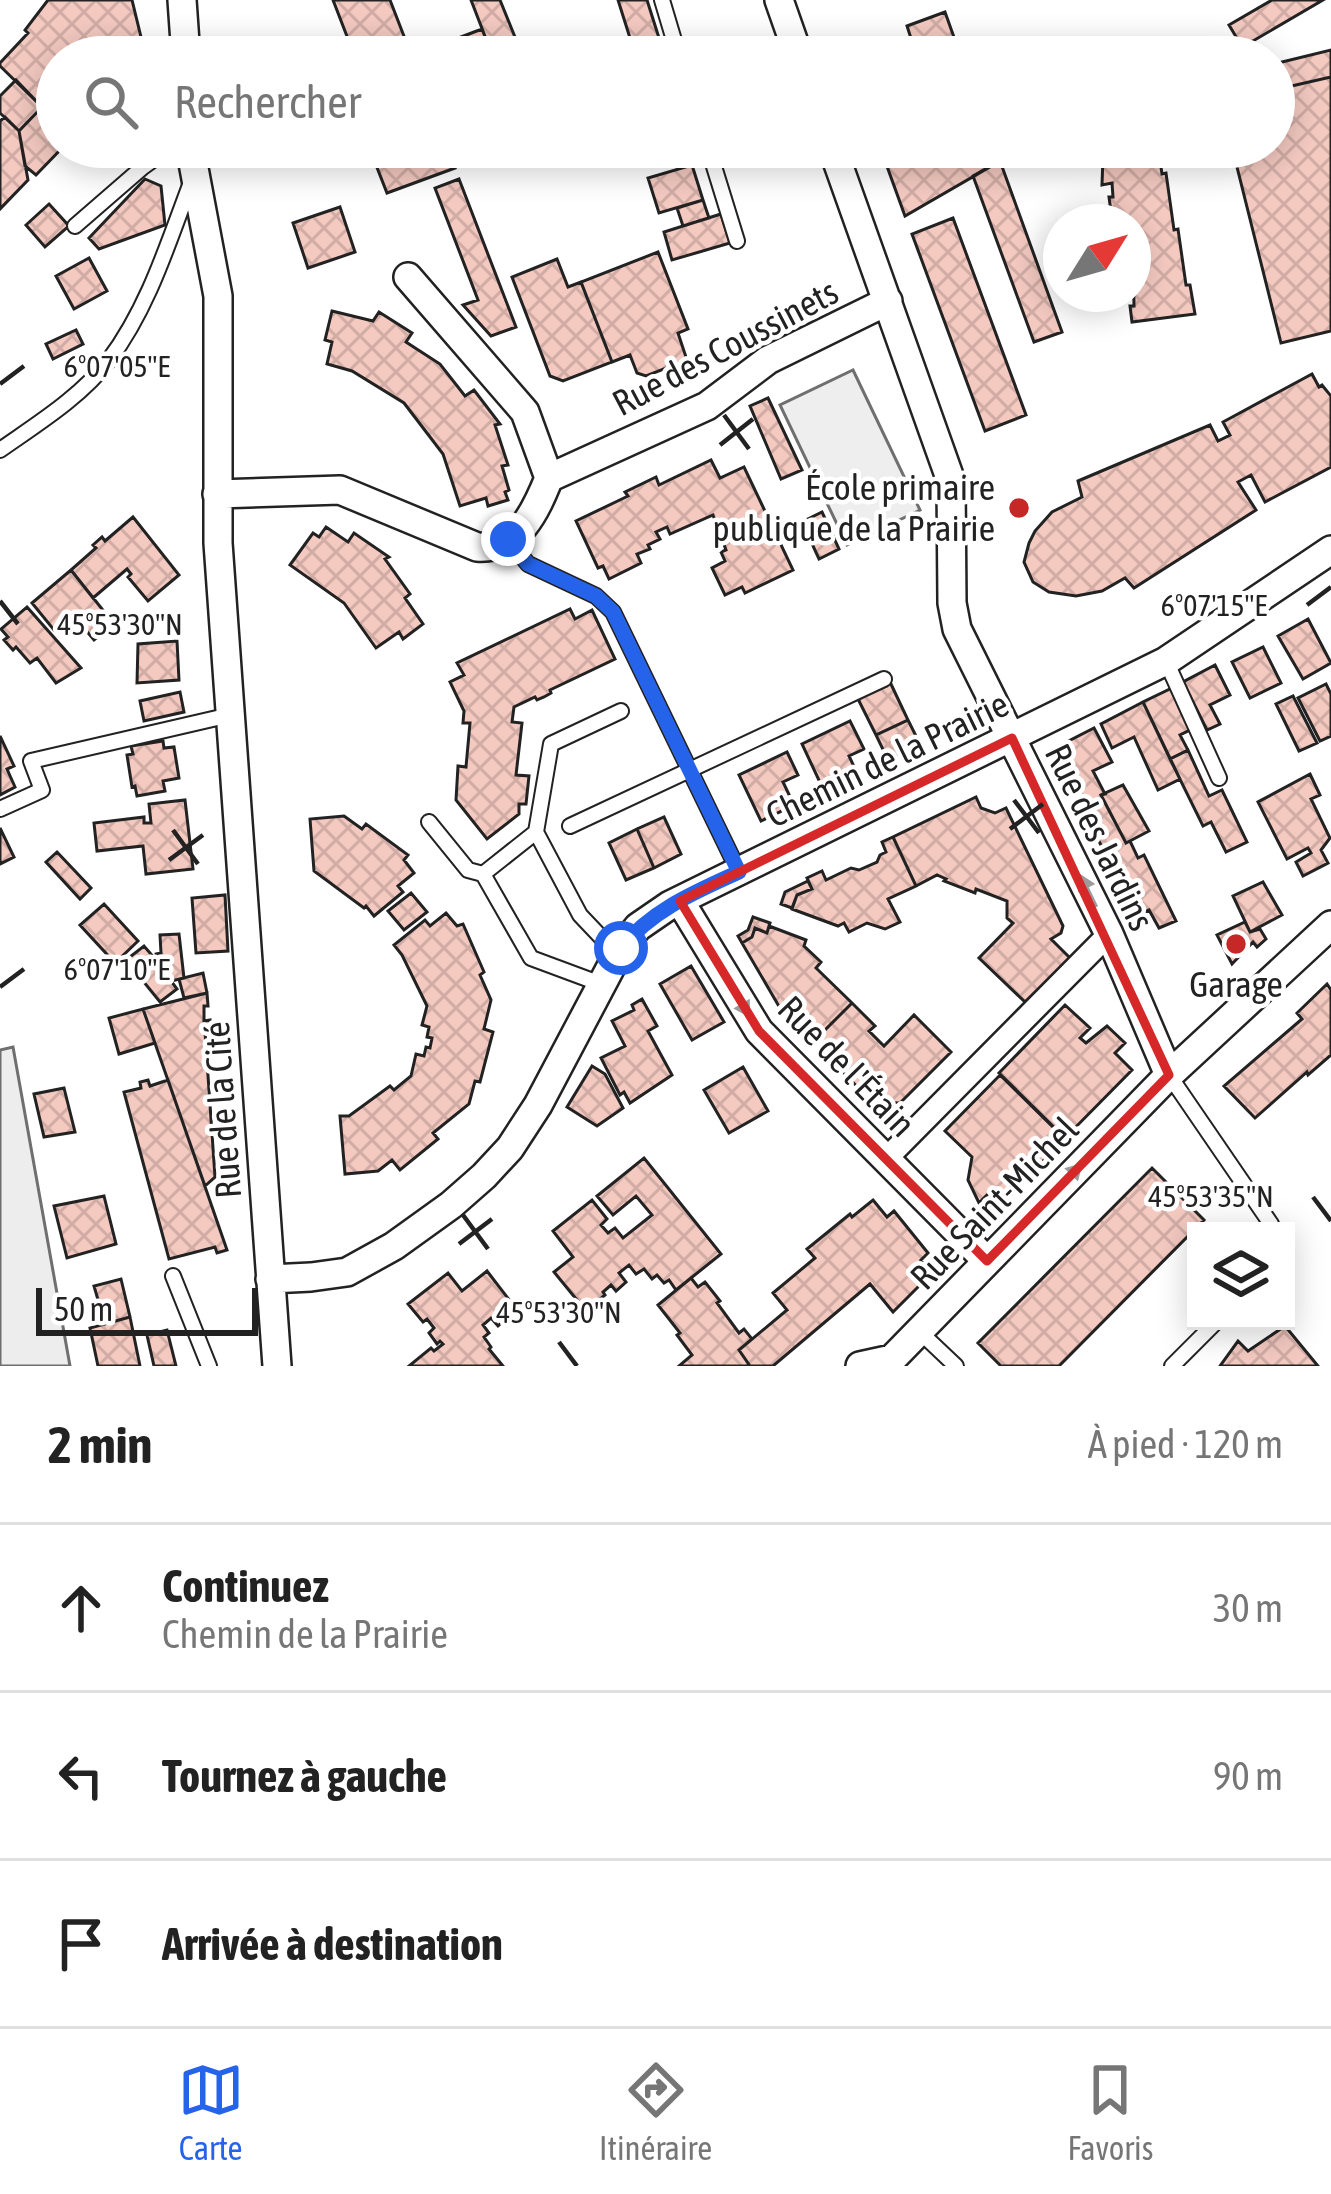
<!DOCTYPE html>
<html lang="fr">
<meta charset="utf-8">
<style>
body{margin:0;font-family:"Asap Condensed",sans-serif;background:#f2f2f2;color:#222}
.controls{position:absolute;right:36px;bottom:36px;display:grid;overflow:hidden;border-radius:0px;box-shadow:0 6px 30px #0003}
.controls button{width:108px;height:108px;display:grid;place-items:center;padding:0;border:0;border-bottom:3px solid #e0e0e0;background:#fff;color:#222;font:60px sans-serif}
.compass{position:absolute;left:1043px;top:204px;width:108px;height:108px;border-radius:50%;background:#fff;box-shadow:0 6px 30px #0003;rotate:53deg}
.scale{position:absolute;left:36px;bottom:30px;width:222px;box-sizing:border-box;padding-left:12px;border:6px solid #222;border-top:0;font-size:33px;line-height:42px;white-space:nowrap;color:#222;-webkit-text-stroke:9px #fff;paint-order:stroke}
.stop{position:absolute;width:36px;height:36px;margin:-27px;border:9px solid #2563eb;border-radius:50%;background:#fff}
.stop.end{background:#2563eb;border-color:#fff;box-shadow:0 3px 12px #0008}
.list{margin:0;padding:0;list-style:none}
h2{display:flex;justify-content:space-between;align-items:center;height:156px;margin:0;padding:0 48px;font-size:51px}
h2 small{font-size:39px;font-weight:400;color:#767676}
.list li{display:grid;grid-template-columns:78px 1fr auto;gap:36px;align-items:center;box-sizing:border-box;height:168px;padding:0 48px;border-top:3px solid #e0e0e0}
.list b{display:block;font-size:45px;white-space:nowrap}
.list p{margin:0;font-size:39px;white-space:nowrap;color:#767676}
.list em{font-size:39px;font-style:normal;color:#767676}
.icon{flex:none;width:66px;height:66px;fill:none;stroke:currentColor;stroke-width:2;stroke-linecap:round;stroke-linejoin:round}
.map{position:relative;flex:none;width:1331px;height:1366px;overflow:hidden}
.search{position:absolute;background:#fff;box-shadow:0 6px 30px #0003;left:36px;right:36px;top:36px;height:132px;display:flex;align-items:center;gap:30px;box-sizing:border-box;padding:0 42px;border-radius:66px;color:#767676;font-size:45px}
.sheet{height:660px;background:#fff}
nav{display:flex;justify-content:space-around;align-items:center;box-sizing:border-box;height:168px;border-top:3px solid #e0e0e0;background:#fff;font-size:33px;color:#767676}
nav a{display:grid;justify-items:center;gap:6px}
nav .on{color:#2563eb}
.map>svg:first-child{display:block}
.green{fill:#eee;stroke:#6f6f6f;stroke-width:3}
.parking{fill:#ededed;stroke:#6f6f6f;stroke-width:3}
.building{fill:url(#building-cross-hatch);stroke:#222;stroke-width:3}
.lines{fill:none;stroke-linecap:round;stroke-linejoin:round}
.service-casing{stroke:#222;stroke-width:18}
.pedestrian-casing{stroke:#222;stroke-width:26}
.minor-casing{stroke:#222;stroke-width:32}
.service{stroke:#fff;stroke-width:14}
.pedestrian{stroke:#fff;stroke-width:21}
.minor{stroke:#fff;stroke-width:27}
.oneway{fill:#9c9c9c}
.route{stroke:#2563eb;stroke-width:15}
.marked{fill:none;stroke:#d62828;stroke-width:9;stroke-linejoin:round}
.ticks{fill:none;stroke:#222;stroke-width:4.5}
.poi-dot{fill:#c62828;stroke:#fff;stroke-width:4.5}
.labels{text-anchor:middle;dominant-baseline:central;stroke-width:9;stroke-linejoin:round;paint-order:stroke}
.street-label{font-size:36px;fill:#222;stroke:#fff}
.poi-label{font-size:36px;fill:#222;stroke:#fff;text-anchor:end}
.ticks-label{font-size:30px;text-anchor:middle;fill:#222;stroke:#fff;stroke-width:9;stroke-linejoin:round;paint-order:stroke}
</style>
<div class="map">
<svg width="1331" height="1366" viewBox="0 0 1331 1366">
<defs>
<pattern id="building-cross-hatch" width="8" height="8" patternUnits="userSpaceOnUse" patternTransform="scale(3)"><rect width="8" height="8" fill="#f3c9c0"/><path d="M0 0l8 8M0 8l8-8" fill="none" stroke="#d0aca5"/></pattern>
</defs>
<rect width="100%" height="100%" fill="#fff"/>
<!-- green -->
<path class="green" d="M853 370 920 510 847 545 780 405Z"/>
<!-- parking -->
<path class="parking" d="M13 1047 70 1366H0V1050Z"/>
<!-- building -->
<path class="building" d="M48 0H132L141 37 155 51 149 57H57V147H63L36 175 25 166 19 131 42 107 0 66V63L28 33 25 30Z
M333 0H390L412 57H355Z
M471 0H500L523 57H493Z
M618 0H647L665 57H636Z
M1272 0H1323L1253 41 1241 45 1229 25Z
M945 12 961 57H917L907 26Z
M482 29 493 57H426L424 51Z
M1331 50V77L1274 90V64Z
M1331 77V331L1281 343 1232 147H1274V90Z
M16 80 42 107 19 131 0 113V96Z
M5 117 19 131 28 180 0 209V121Z
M369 147H447L455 168 387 193Z
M880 147H994L1000 161 905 216Z
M1097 147H1158L1162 174 1166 173 1174 230 1178 229 1186 285H1190L1195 314 1132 322 1130 306H1134L1133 222H1117L1116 212H1111L1109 197H1113L1112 183 1102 185 1103 157H1098Z
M1000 161 1062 332 1034 342 973 176Z
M692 165 703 200 659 213 648 178Z
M145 179 161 186 165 225 99 249 89 238Z
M459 179 516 327 491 336 463 305 478 300 435 188Z
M703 200 709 218 683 226 677 208Z
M49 204 69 226 45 247 26 225Z
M340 207 355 252 308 268 293 223Z
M721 214 730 243 672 260 664 232Z
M953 218 1026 415 985 431 912 234Z
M658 252 688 329 678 333 687 360 646 376 637 373 630 355 612 362 581 282Z
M89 258 107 291 74 309 56 276Z
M557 259 568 287 581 282 612 362 563 381 550 376 512 277Z
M332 311 373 321 379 312 412 333 406 342 440 364 465 396 474 390 500 424 495 425 508 465 502 466 509 490 505 492 508 500 488 506 486 498 460 506 443 454 404 403 352 371 327 364 332 342 325 340Z
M76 330 83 344 53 359 46 344Z
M1312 374 1319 387 1322 385 1331 396V467L1265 502 1251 475 1238 482 1256 510 1134 588 1125 578 1102 591 1076 596 1049 592 1033 582 1024 562 1029 543 1035 531 1052 512 1082 497 1078 481 1210 425 1218 441 1230 435 1223 422Z
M768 398 802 470 781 479 750 406Z
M711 460 720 478 744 467 793 570 745 593 742 587 725 595 712 568 725 561 721 552 726 550 713 515 670 534 667 527 656 532 660 539 648 545 650 549 637 554 641 563 609 579 603 566 598 568 576 521 628 496 625 492 656 477 659 485Z
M822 512 839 549 819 559 802 522Z
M133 517 179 575 148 601 128 577 131 574 127 569 93 598 71 570 96 548 93 545 102 537 105 541Z
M326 527 348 542 354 533 389 557 385 559 410 594 405 598 423 624 403 639 399 632 376 648 344 603 290 565 313 533 319 537Z
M71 570 114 624 94 640 73 615 54 630 32 603Z
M27 607 81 668 56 683 37 658 30 663 16 647 13 650 4 640 8 637 1 629Z
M570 609 575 619 592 610 615 659 550 690 551 693 544 697 537 700 535 697 514 707 512 722 522 723 516 775 529 776 526 804H519V814L487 839 456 800 458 766 466 767 470 723H463L464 711 450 682 464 675 457 663Z
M1308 619 1331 663 1303 679 1278 636Z
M177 641 179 680 137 683 138 644Z
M1263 647 1281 683 1250 698 1232 662Z
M1215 665 1230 695 1210 705 1220 724 1207 730 1183 682Z
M890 682 908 720 876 735 857 697Z
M1326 684 1331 694V736L1320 741 1298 698Z
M1172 688 1192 729 1180 735 1188 750 1170 759 1143 702Z
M180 692 184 712 144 721 140 701Z
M1293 696 1317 743 1299 751 1276 704Z
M1143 702 1180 779 1158 790 1134 737 1112 748 1101 724Z
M908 720 920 744 888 760 876 735Z
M850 721 864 749 849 756 858 775 824 791 802 744Z
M1094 728 1112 762 1093 771 1105 794 1101 795 1103 799 1083 808 1055 748Z
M0 736 14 766 7 769 15 787 0 795Z
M163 741 164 748 174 747 179 778 163 781 165 791 137 796 135 786 132 787 127 755 133 754 131 746Z
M1188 750 1209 796 1222 790 1247 842 1226 852 1211 822 1203 826 1170 759Z
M787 752 798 775 783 782 794 805 761 821 739 775Z
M1310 774 1320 795 1311 799 1330 838 1321 850 1328 863 1303 876 1296 862 1311 853 1308 848 1287 859 1258 802Z
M1123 785 1149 831 1126 843 1101 795Z
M976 797 981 808 995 813 1006 808 1063 926 1061 933 1051 939 1070 958 1025 1002 979 958 1013 923 1007 918V901L976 889 975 893 944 881 946 879 937 875 916 886 893 837Z
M1103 799 1126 843 1130 841 1138 858 1144 855 1176 921 1159 928 1149 910 1135 916 1083 808Z
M185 800 193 869 146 874 143 846 97 851 94 823 144 817V823H151L149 804Z
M344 816 362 829 366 824 408 855 404 860 414 873 398 886 403 892 374 916 366 906 364 908 314 871 310 819Z
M664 817 681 854 654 868 637 829Z
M0 828 14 857 0 864Z
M637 829 654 868 626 880 609 843Z
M893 837 916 886 888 899 900 922 885 929 867 923 849 932 844 923 838 926 792 909 797 895 812 889 807 878 822 871 826 880 851 868 859 870 877 862 880 855 886 852 882 842Z
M57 852 91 888 80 899 46 862Z
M808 881 812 889 797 895 792 908 781 904 785 892Z
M1263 882 1282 915 1250 932 1233 896Z
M411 893 427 912 404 930 388 911Z
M225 895 228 951 196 953 192 898Z
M104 904 138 941 115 963 80 925Z
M446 913 457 926 463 924 484 972 480 975 491 1000 484 1029 493 1032 480 1082 475 1081 469 1104 433 1133 438 1139 400 1170 392 1160 378 1171 345 1174 340 1116H349L390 1086 394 1090 411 1076 416 1054 424 1056 426 1047 430 1048 432 1038 427 1037 429 1027 422 1025 427 1006 402 955 394 945 425 920 430 926Z
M753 917 770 923 767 933 755 928 752 937 742 943 738 936 748 930Z
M1245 922 1250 932 1260 929 1266 939 1257 947 1253 942 1232 964 1217 935Z
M769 926 806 940 804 946 821 962 816 968 852 1003 820 1035 788 1004 780 1008 742 943 752 937 755 928 767 933Z
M179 934 184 978 171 981 177 989 160 1002 126 960 144 946 156 960V954L161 953 160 935Z
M691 966 724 1022 692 1040 660 984Z
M203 973 207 993 184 998 179 979Z
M1327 984 1331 990V1055L1308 1075 1307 1072 1255 1118 1224 1086 1302 1019 1297 1013Z
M207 993 208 1006H204V1021L210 1020V1032H205L215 1177 205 1186 143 1009Z
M642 999 657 1026 648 1031 672 1075 630 1103 624 1092 620 1095 601 1058 625 1046 612 1021 634 1010 632 1005Z
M852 1003 875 1026 869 1031 884 1046 914 1015 951 1052 900 1103 873 1102 827 1057 832 1052 819 1040 820 1035Z
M1065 1005 1090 1028 1080 1038 1086 1043 1107 1026 1125 1043 1115 1053 1132 1070 1065 1138 999 1073Z
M143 1009 155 1043 119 1054 109 1018Z
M592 1066 605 1074 623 1108 597 1126 567 1107Z
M743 1067 768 1111 729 1133 704 1090Z
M1000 1075 1065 1139 1011 1193 1000 1198 987 1195 979 1203 968 1180 972 1157 945 1131Z
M148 1080 150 1086 168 1080 227 1250 217 1253 215 1247 169 1259 124 1092 141 1088 140 1082Z
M64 1088 75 1132 44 1137 34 1094Z
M644 1158 721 1254 676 1290 669 1280 664 1283 657 1275 652 1279 644 1269 636 1274 629 1265 619 1273 626 1282 616 1291 611 1285 603 1292 605 1295 586 1311 554 1272 573 1257 553 1231 592 1200 607 1219 601 1225 608 1233 615 1228 623 1238 652 1215 636 1196 613 1215 597 1196Z
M1152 1168 1204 1220 1059 1366H1001L978 1343Z
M104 1196 116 1244 67 1258 54 1206Z
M873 1200 887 1217 894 1211 928 1253 921 1260 932 1273 893 1312 870 1284 773 1366H750L739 1350 787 1310 773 1293 815 1258 807 1249 850 1214 852 1217Z
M487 1271 517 1310 498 1326 491 1318 483 1325 489 1333 484 1337 491 1347 489 1349 503 1366H409L431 1348 434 1351 443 1344 440 1341 437 1344 429 1333 434 1328 427 1319 423 1322 408 1304 448 1273 462 1291Z
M691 1278 698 1287 705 1282 720 1301 717 1303 739 1333 744 1329 752 1339 739 1350 750 1366H679L692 1355 677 1335 680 1333 658 1305Z
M121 1279 130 1317 105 1324 94 1286Z
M130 1317 140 1366H98L90 1328Z
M1285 1326 1318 1366H1220L1238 1341 1248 1351Z
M167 1330 176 1366H154L147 1335Z"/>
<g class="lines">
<!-- service casing -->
<g class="service-casing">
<path id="service" d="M662 0 679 57
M708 147 737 241
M75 226 143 167 171 147
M0 450C37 424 81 397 109 360 149 307 169 240 192 180
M508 539 528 564 596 596 613 612 739 872
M1166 661 1219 778
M0 809 42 790 31 761 230 715
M429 822 468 870 483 874
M570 826 884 679
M536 832 483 874 531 958 601 984
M617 954 580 915 536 832 551 744 621 711
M1169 1075 1271 1224 1273 1231
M173 1276 209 1366
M919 1331 956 1366
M1172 1366 1217 1321"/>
</g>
<!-- pedestrian casing -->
<g class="pedestrian-casing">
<path id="pedestrian" d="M886 1159 1109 934"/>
</g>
<!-- minor casing -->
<g class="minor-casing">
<path id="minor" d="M182 0 186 57
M779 0 799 57
M190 147 218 296V543L277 1366
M832 147 951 481 952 603 957 629 1109 934 1169 1075
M408 277 525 412 549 478
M217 494 340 490 477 547C519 550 536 510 549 478L707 406 768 360 888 301
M680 901 759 1031 987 1261
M270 1279 311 1277 347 1272 394 1246 451 1205 484 1176 510 1148 538 1105 621 948 638 927 670 905 1166 661 1331 550
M860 1366 892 1359 1169 1075 1331 925"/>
</g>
<!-- service -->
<use href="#service" class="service"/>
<!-- pedestrian -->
<use href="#pedestrian" class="pedestrian"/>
<!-- minor -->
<use href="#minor" class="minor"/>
</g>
<!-- one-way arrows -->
<defs><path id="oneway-solid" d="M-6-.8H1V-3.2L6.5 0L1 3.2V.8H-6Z" transform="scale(3)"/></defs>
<g class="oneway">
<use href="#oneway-solid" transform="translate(1088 891) rotate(-116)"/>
<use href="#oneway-solid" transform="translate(740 1001) rotate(59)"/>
<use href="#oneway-solid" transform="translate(1069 1177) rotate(-46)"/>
</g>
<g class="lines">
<!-- route -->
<path class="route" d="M508 539 528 564 596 596 613 612 739 872C695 892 652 910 621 948"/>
</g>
<!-- marked area -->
<path class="marked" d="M1012 738 1169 1075 987 1261 759 1031 680 901Z"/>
<!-- ticks -->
<path class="ticks" d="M0 384 24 366M724 415 749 449M720 445 753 419M0 601 18 624M1307 605 1331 587M1014 800 1039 833M1010 829 1043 804M173 830 198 864M169 860 203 835M0 987 24 969M1313 1197 1331 1221M463 1215 488 1249M459 1244 492 1219M559 1342 577 1366"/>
<!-- markers -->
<g class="poi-dot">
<circle cx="1019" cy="508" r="12"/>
<circle cx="1236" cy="944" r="12"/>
</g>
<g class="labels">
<!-- street labels -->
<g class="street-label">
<text transform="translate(725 347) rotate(-28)">Rue des Coussinets</text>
<text transform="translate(887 759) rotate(-26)">Chemin de la Prairie</text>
<text transform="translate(1100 837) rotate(64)">Rue des Jardins</text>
<text transform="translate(847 1066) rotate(46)">Rue de l'Étain</text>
<text transform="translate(222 1110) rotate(-94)">Rue de la Cité</text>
<text transform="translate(994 1203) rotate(-46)">Rue Saint-Michel</text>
</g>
<!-- poi labels -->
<g class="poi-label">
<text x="995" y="487">École primaire<tspan x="995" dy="41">publique de la Prairie</tspan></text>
<text x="1236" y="984" text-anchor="middle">Garage</text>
</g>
</g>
<g class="ticks-label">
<text x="117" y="377">6°07'05"E</text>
<text x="1214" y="616">6°07'15"E</text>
<text x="120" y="635">45°53'30"N</text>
<text x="117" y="980">6°07'10"E</text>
<text x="1211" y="1207">45°53'35"N</text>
<text x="559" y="1323">45°53'30"N</text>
</g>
</svg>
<div class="controls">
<button><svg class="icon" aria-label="layers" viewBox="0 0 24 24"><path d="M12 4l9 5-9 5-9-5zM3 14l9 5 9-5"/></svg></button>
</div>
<svg class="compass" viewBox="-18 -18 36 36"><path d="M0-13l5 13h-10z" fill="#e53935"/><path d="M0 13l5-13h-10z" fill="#767676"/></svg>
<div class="scale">50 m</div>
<div class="stop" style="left:621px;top:948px"></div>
<div class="stop end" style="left:508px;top:539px"></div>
<div class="search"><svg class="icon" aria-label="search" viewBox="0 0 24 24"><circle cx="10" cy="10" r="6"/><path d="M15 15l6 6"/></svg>Rechercher</div>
</div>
<section class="sheet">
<h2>2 min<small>À pied · 120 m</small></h2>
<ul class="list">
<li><svg class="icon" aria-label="ahead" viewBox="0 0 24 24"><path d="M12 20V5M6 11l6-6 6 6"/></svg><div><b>Continuez</b><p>Chemin de la Prairie</p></div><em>30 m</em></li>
<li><svg class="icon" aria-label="left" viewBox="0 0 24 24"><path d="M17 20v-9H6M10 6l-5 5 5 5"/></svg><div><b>Tournez à gauche</b></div><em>90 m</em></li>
<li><svg class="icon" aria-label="arrive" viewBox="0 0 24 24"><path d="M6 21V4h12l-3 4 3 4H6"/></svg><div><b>Arrivée à destination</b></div></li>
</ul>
</section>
<nav>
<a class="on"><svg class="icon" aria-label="map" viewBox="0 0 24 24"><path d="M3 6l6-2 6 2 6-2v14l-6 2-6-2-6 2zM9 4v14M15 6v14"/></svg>Carte</a>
<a><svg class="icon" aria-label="directions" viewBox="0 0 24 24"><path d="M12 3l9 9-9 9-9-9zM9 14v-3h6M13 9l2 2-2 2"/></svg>Itinéraire</a>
<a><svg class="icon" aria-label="saved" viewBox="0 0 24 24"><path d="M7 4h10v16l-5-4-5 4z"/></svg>Favoris</a>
</nav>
